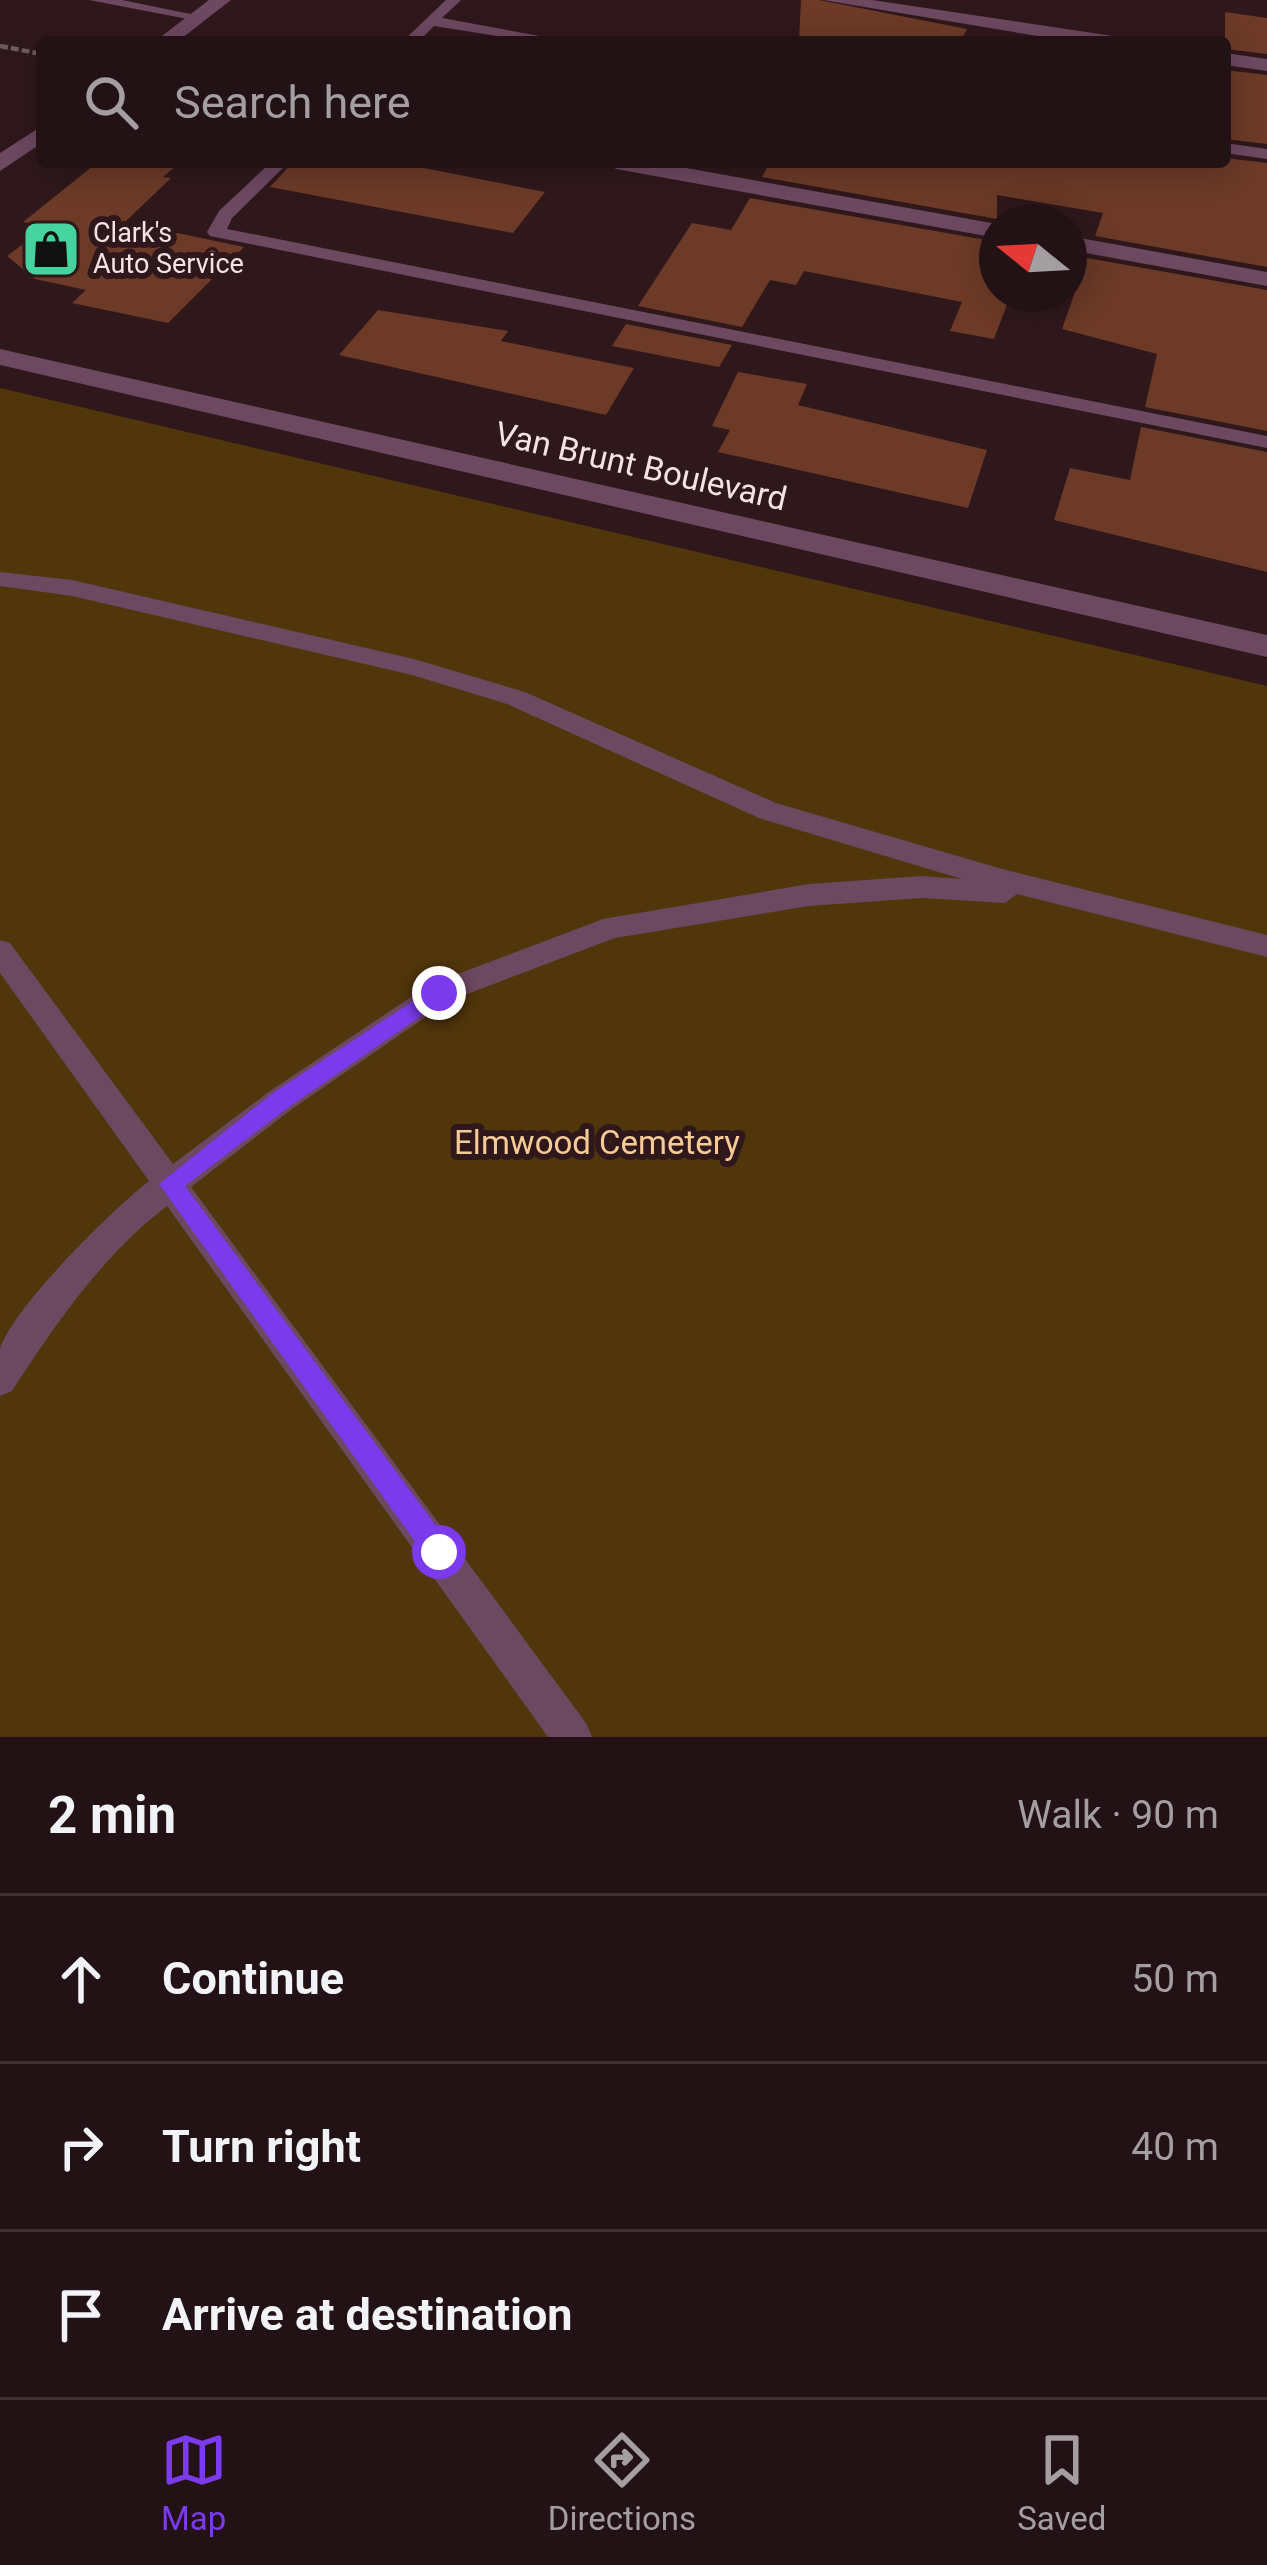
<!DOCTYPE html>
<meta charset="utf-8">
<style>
body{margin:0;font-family:Roboto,sans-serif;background:#2f2022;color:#f1f3f6}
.compass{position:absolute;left:979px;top:204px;width:108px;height:108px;border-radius:50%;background:#231215;box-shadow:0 6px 30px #0003;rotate:288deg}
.stop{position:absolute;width:36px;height:36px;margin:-27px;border:9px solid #7c3aed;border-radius:50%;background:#fff}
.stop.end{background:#7c3aed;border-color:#fff;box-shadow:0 3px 12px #0008}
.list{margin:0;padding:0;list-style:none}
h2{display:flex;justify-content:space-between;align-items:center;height:156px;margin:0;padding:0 48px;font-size:51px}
h2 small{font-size:39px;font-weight:400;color:#a39ea0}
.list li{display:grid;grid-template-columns:78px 1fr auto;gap:36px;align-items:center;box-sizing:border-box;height:168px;padding:0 48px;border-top:3px solid #403234}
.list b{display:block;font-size:45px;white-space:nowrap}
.list em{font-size:39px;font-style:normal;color:#a39ea0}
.icon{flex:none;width:66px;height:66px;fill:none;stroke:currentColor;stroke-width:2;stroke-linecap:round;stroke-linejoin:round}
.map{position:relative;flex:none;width:1267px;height:1737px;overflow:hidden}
.search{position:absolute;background:#231215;box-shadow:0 6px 30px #0003;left:36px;right:36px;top:36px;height:132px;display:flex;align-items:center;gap:30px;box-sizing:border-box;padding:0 42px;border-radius:12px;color:#a39ea0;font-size:45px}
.sheet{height:660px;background:#231215}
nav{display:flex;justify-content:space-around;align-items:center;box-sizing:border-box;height:168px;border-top:3px solid #403234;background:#231215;font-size:33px;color:#a39ea0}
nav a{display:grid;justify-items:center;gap:6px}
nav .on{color:#7c3aed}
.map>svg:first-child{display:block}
.green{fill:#51350b}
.building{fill:#6c3a27}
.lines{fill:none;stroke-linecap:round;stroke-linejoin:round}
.path{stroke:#6e595c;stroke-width:4.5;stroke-dasharray:8 3;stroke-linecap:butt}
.service{fill:#6d4861;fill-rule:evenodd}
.minor{fill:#6d4861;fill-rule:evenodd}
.tertiary{fill:#6d4861;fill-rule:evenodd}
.route{fill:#7c3aed}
.labels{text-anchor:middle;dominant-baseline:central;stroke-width:12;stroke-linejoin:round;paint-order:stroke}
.far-poi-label{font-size:27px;fill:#f4e3e5;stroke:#2f181c;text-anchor:start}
.street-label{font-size:33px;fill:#f4e3e5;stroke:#2f181c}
.park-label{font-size:33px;fill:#f8cb96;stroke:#2f181c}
</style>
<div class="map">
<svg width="1267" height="1737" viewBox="0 0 1267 1737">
<rect width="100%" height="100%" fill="#2f181c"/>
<!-- green -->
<path class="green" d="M0 388 1267 686V1737H0Z"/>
<!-- building -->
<path class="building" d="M801 0H819L967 29 960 42H799Z
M1225 12 1267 18V54L1225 49Z
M1225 70 1267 75V144L1225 139Z
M1225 158 1267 163V267L1095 236 1103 213 997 195V219L762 177 770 162H1225Z
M98 162H180L163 177 171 178 125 222 244 247 168 323 72 303 86 290 35 279 7 256 47 226 23 222Z
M293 162H412L409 165 545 192 513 233 270 187Z
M750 198 997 242V294H1011L994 339 950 331 962 302 804 271 796 285 770 280 742 327 638 306 692 223 731 230Z
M1087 258 1267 290V431L1145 407 1157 354 1062 329Z
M378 310 508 331 501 341 634 368 606 415 339 355Z
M626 324 732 345 719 367 612 346Z
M738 372 807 384 798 405 987 450 968 508 718 452 730 430 712 426Z
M1141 427 1267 452V572L1054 520 1070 468 1130 480Z"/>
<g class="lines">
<!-- path -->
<path class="path" d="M0 46 42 54"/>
<!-- service -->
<path class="service" d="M89 0H122L205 17 198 21Z
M446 0H461L442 18 572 42H536L434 26 418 42H402Z
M1225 143 1267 149V159L1225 153Z
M271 162H289L232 218 227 229 1267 436V448L210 236 207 232 219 211Z
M0 572 72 580 414 659 525 692 776 803 1002 869 1267 935V957L1017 894 1005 903 922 898 809 906 615 938 449 1001 292 1109 191 1187 586 1723 592 1737H548L167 1206C103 1255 56 1323 12 1391L0 1396C0 1382 0 1362 0 1349 12 1308 114 1208 149 1181L0 973V940L10 943 173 1164 270 1091 429 985 603 919 809 884 922 876 962 879 759 818 507 704 412 675 72 596 0 586Z"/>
<!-- minor -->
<path class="minor" d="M823 0H872L1113 36 1123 42H1073Z
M1225 53 1267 59V71L1225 65Z
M605 162H653L997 224V238L616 169Z
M1069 236 1267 272V286L1069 250Z"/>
<!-- tertiary -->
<path class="tertiary" d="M209 0H231L177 42H154Z
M42 126V143L0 171V153Z
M0 349 1267 635V657L0 365Z"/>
</g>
<!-- route -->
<path class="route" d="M439 984 449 993 446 999 289 1107 185 1186 448 1542 452 1552 439 1565 429 1561 159 1184 273 1093Z"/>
<!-- icons -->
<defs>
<g id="shop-square" transform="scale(3)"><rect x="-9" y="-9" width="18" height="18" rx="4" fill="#45d49f" stroke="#2f181c"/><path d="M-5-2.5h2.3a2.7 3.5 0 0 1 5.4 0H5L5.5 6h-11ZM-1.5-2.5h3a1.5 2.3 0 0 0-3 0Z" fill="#111"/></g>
</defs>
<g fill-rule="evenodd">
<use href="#shop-square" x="51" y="249"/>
</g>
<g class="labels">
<!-- far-poi labels -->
<g class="far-poi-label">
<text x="93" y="233">Clark's<tspan x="93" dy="31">Auto Service</tspan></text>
</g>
<!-- street labels -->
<g class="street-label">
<text transform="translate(641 466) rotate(13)">Van Brunt Boulevard</text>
</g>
<!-- park labels -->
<g class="park-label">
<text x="597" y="1142">Elmwood Cemetery</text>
</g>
</g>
</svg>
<svg class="compass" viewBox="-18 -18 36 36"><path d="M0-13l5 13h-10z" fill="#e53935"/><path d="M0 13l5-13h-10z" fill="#a39ea0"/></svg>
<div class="stop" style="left:439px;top:1552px"></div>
<div class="stop end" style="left:439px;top:993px"></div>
<div class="search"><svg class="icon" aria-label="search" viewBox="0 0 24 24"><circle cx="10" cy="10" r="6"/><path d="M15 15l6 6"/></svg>Search here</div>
</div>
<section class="sheet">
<h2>2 min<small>Walk · 90 m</small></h2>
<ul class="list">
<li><svg class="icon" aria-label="ahead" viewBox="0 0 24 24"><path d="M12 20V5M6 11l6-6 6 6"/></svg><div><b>Continue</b></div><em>50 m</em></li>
<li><svg class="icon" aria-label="right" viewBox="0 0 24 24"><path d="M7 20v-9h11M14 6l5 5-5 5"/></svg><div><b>Turn right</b></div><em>40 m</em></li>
<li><svg class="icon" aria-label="arrive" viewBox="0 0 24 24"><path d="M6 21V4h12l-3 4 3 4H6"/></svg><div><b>Arrive at destination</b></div></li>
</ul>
</section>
<nav>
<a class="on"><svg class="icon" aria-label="map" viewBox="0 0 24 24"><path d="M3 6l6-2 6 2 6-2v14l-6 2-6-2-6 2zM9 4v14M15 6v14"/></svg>Map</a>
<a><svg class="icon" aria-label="directions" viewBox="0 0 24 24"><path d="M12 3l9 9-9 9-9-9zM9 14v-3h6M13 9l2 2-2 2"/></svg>Directions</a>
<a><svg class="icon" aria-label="saved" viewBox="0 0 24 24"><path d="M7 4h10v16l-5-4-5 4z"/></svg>Saved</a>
</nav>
